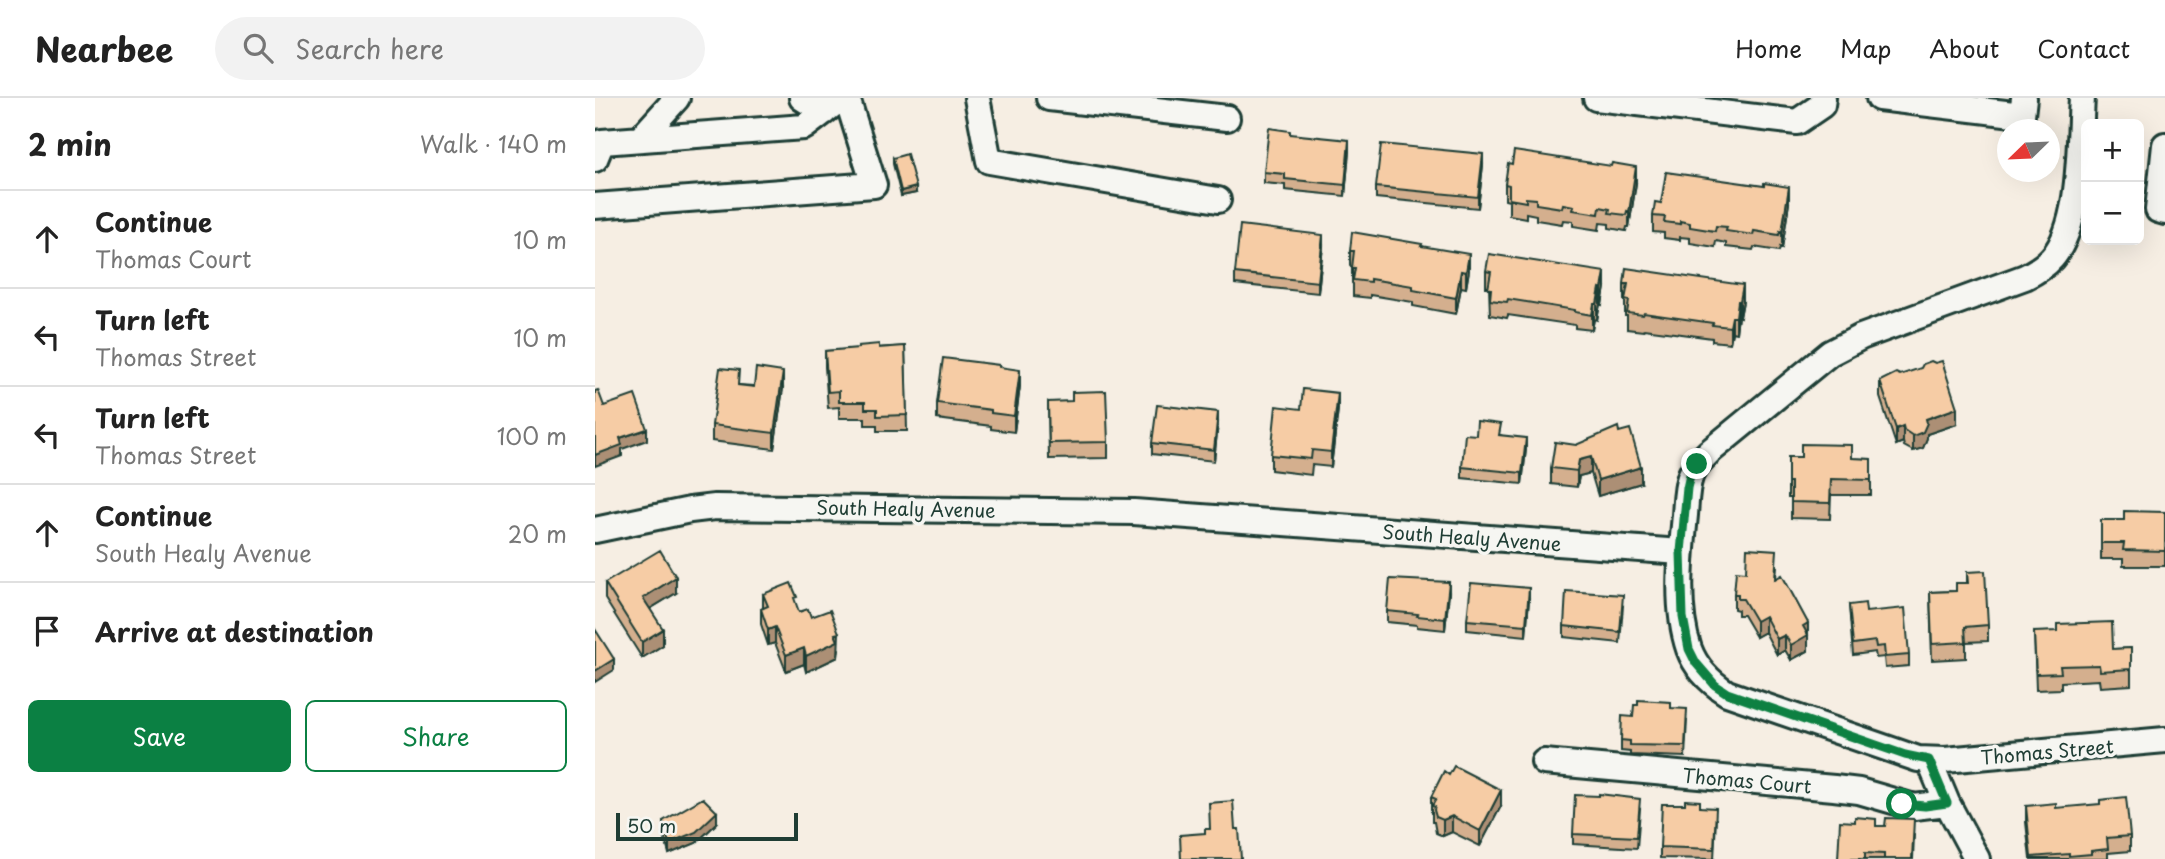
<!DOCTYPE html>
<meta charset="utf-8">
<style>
body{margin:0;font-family:"Playpen Sans",sans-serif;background:#f2f2f2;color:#222}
.controls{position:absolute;right:21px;top:21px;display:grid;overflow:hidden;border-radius:10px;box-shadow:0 7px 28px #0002}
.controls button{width:63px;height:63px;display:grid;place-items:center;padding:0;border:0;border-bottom:2px solid #e0e0e0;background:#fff;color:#222;font:35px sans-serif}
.compass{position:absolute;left:1402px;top:21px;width:63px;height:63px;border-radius:50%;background:#fff;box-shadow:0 7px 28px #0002;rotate:247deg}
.scale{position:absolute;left:21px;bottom:18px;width:182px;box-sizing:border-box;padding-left:7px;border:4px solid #1f3d34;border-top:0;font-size:19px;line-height:24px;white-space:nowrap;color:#1f3d34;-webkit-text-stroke:5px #f6f6f2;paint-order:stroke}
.stop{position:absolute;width:21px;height:21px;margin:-16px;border:5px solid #0b8043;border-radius:50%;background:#fff}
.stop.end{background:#0b8043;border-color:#fff;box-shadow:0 2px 7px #0008}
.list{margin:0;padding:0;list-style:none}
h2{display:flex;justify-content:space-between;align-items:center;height:91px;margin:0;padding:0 28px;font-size:30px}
h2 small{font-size:23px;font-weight:400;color:#767676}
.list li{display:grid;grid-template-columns:46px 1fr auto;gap:21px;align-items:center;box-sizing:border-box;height:98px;padding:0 28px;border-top:2px solid #e0e0e0}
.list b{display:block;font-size:26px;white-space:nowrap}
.list p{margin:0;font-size:23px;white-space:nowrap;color:#767676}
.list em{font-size:23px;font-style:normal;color:#767676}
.actions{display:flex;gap:14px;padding:21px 28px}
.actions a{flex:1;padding:16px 0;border:2px solid #0b8043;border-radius:10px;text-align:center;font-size:24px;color:#0b8043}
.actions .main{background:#0b8043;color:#fff}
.icon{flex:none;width:38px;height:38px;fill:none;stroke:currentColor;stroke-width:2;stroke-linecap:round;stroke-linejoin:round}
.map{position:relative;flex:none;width:1570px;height:761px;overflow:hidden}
header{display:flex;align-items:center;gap:42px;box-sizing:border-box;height:98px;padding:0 35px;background:#fff;border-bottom:2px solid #e0e0e0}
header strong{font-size:33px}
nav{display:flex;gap:38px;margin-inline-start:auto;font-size:24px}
.search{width:490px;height:63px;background:#f2f2f2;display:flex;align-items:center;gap:18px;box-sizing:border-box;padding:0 24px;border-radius:38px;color:#767676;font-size:26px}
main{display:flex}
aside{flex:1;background:#fff}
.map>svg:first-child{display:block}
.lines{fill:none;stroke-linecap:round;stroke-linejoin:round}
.minor-casing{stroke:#1f3d34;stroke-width:30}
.minor{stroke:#f6f6f2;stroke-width:24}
.wall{fill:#d4af8e;stroke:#1f3d34;stroke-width:2}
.shaded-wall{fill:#ac8f74;stroke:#1f3d34;stroke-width:2}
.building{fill:#f6cca5;stroke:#1f3d34;stroke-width:2}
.route{stroke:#0b8043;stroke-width:9}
.labels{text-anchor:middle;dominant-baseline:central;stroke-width:7;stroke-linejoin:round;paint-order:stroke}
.street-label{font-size:19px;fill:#1f3d34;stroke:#f6f6f2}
</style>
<header>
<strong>Nearbee</strong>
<div class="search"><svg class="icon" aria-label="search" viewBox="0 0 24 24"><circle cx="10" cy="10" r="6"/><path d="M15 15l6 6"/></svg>Search here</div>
<nav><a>Home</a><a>Map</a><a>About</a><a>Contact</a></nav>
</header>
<main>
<aside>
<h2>2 min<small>Walk · 140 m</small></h2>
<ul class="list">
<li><svg class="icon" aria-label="ahead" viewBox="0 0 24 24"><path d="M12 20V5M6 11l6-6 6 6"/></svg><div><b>Continue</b><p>Thomas Court</p></div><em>10 m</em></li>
<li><svg class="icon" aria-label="left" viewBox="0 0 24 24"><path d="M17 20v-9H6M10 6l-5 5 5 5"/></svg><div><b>Turn left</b><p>Thomas Street</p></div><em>10 m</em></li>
<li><svg class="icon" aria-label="left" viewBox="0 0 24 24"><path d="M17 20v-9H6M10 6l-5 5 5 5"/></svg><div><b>Turn left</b><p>Thomas Street</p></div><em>100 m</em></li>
<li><svg class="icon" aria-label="ahead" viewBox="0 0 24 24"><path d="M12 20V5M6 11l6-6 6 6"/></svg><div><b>Continue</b><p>South Healy Avenue</p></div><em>20 m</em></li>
<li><svg class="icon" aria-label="arrive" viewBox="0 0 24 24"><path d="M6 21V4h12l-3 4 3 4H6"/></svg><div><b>Arrive at destination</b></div></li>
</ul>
<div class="actions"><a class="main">Save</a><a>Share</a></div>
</aside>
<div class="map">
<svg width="1570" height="761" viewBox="0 0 1570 761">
<rect width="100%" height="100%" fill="#f6eee3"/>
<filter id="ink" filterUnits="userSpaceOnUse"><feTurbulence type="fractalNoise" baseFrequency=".0143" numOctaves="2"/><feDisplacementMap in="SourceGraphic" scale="14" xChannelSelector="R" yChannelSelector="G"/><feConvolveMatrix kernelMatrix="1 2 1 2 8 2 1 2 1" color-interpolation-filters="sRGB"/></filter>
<g filter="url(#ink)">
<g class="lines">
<!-- minor casing -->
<g class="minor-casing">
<path id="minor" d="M207 0 229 14
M382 0 394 63 623 102
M454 0 632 20
M1001 0 1202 24 1227 7 1228 0
M1284 0 1427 17 1429 0
M1487 0C1484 44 1487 126 1457 160 1450 168 1440 174 1430 179L1266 239 1235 255 1114 354C1107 361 1098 369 1095 379 1091 391 1091 405 1090 417 1086 459 1080 510 1094 551 1101 570 1115 584 1132 595L1323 661 1350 662 1570 642
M45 41 82 0
M1570 47 1563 112 1570 114
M0 61 7 44 209 29 247 0
M0 108 279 87 252 0
M0 432 95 412 120 409 539 414 1086 454
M1334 662 1352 705 1382 761
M949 664 1239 690 1264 693 1319 709 1352 705"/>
</g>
<!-- minor -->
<use href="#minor" class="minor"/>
</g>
<!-- wall -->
<path class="wall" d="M695 36 754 53 750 98 690 92V87L669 85V74Z
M298 60 321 95 306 98 298 66Z
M888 67 883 110 781 100V89Z
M1041 85 1034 129H1032L1031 133 1014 130V126L1005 125 1004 132 978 128V123L968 122 967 126 941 122V117L931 115V120L914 117V103L910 102V86Z
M1066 105H1194L1187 150 1185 149 1184 153 1159 149 1158 152 1131 149V145L1121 143 1120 149 1095 145V140L1085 139V142L1069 140V135L1058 134V118Z
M728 148 723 195 640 186V175Z
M827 148 874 172 871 190 866 189 861 216 818 208V204L775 197V200L758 198V186L757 185V169L755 168V153Z
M891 173 1010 189 1007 207 1005 206 1002 222 999 221 997 232 980 230V227L913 217 912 220 895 217 894 189H891Z
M1029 186 1148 203 1145 219 1143 218 1141 235 1137 234 1135 245 1117 243V240L1049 231 1048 233 1032 231V218H1030V202H1029Z
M310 248 312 333H282V327H270V320H244V309L233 310 230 269V253Z
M404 269 425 288 419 334 396 331V328L342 321V305Z
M1285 283 1362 326 1332 336V340L1328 350 1318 353 1309 348 1308 344 1301 347 1285 299Z
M144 287 188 290 179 351 117 343V327Z
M453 304 513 344V360L454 361Z
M706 311H743L736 369 717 367 716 377 676 372V357Z
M623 325 619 363 557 356V345Z
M906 337 931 351 927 386 867 380V369Z
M981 347 1046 385 1003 398 996 375 984 378 982 389 956 386V370Z
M1193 359 1276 361V397H1236L1235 421 1196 420V400H1193Z
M1570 414V468H1528V461H1506V422H1529Z
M1182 468 1181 480 1213 540V553L1196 562 1190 552 1182 557 1170 534 1161 539 1148 517H1143V512L1139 511V496L1151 474Z
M1372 474 1393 527V543L1371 544V560L1337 562 1335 494 1361 493 1372 485Z
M10 485 81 495 55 511 68 547 47 560 10 501Z
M854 495 850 532 822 529V527L792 524V513Z
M168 496 202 510 204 514 216 519 244 551 243 559 211 574 209 566 191 573 180 545 173 547 166 526V511L168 510Z
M934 501 931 538 872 532V522Z
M1254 507 1271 514 1314 557V568L1290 570 1289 559 1281 560 1280 554 1258 557Z
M1028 508 1025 545 969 539V528Z
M1439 534 1518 551 1536 550V587L1505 589 1504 582 1466 584V591L1441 592Z
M1076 610 1092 622 1090 659 1035 657V654L1026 653V642L1038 619Z
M836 699 906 708 885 748 857 734 848 738 841 735 839 724H837V715H836Z
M1431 708 1461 710 1535 738V753L1513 755V761H1435L1431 724Z
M1105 709 1121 721 1119 761 1065 760V749Z
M1045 711 1042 750 978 746V736Z
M68 723 122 725 101 745 74 756 68 734Z
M1281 728 1319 737 1318 761H1243Z"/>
<!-- shaded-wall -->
<path class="shaded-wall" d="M754 42V53L750 98V87Z
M888 56V67L883 110V99Z
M1041 69V85L1034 129V114Z
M321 89V95L306 98V93Z
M1194 89V105L1187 150V134Z
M728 137V148L723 195V184Z
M874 156V172L871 190V174Z
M866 173V189L861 216V200Z
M1010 174V189L1007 207V191Z
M1148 187V203L1145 219V203Z
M1005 190V206L1002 222V206Z
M1143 203V218L1141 235V219Z
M999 206V221L997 232V217Z
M1137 219V234L1135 245V229Z
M425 272V288L419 334V318Z
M188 274V290L179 351V335Z
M743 295V311L736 369V354Z
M1362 310V326L1332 336V340L1328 350 1318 353V338L1331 321Z
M623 314V325L619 363V352Z
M1308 328V344L1301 347V331Z
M52 331V342L27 351V358L0 368V357L25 340Z
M931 340V351L927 386V375Z
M996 359V375L984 378 982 389V373L984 362Z
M1046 369V385L1003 398V382Z
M81 479V495L48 515V500Z
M854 484V495L850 532V521Z
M934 490V501L931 538V527Z
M1170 518V534L1161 539V523Z
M1213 525V553L1196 562V547L1208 528Z
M180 529V545L173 547V532Z
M68 531V547L47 560V544Z
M244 535 243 559 211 574V558Z
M1190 537V552L1182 557V541Z
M209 550V566L191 573V557Z
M19 561V572L0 584V573Z
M906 692V708L885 748V733Z
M122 714V725L101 745 74 756V745Z
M857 718V734L848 738V722Z"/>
<!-- building -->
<path class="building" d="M674 30 695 33V36L754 42 750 87 690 81V76L669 74Z
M786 46 888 56 883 99 781 89Z
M919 53 1016 68 1017 65 1041 69 1034 114 1032 113 1031 117 1014 115 1015 111 1005 109 1004 116 978 112 979 108 968 106 967 110 941 106V101L931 100V104L914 101V87L910 86 913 65 917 66Z
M312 56 321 89 306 93 298 60Z
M1071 74 1169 88V85L1194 89 1187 134 1185 133 1184 137 1159 133 1158 137 1131 133 1132 129 1121 128 1120 133 1095 129V125L1085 123V126L1069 124 1070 119 1058 118 1060 104 1066 105Z
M645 127 728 137 723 184 640 175Z
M757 134 827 146 826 148 874 156 871 174 866 173 861 200 818 192V188L775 181V184L758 182 760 170H757L759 153H755Z
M894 156 1010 174 1007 191 1005 190 1002 206H999L997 217 980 214V212L913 201 912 204 895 202 896 191H893L896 174 891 173Z
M1031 170 1148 187 1145 203H1143L1141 219H1137L1135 229 1117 227 1118 225 1049 215 1048 217 1032 215 1034 203 1030 202 1033 186H1029Z
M284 246V250L310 248 312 317 282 318V311H270V304H244V293L233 294 230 253 263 250V248Z
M348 260 404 267V269L425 272 419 318 396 315V312L342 305Z
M1336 263 1340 265 1347 263 1362 310 1331 321 1332 325 1328 334 1318 338 1309 332 1308 328 1301 331 1285 283 1301 275 1305 277 1326 270 1328 266Z
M125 270 144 272 143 287 159 289 161 270 188 274 179 335 117 327Z
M708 291 743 295 736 354 717 352 716 361 676 357 681 308 706 311Z
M3 292 9 308 40 297 52 331 25 340 27 347 0 357V293Z
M511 293 513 344 454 345 453 304 477 303V294Z
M562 307 623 314 619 352 557 345Z
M882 323 906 326 904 337 931 340 927 375 867 369 870 336 881 337Z
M1023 329 1024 334 1035 331 1046 369 1003 382 996 359 984 362 982 373 956 370 960 344 981 347Z
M1206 346 1257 347V360L1276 361V382L1236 381 1235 405 1196 404V384H1193V359H1206Z
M1529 413 1570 414V453L1528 452 1529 445H1506V422H1529Z
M1152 450 1182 452 1180 481 1187 477 1213 525 1208 528 1213 537 1196 547 1190 537 1182 541 1170 518 1161 523 1148 501H1143V496H1139L1141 473 1151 474Z
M65 452 81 479 48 500 68 531 47 544 10 485Z
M1390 473 1393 527 1370 529 1371 544 1337 546 1335 494 1361 493V485H1373L1372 474Z
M795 481 854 484 850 521 822 518 823 516 792 513Z
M196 485 202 499 199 500 204 514 213 511 216 519 235 512 244 535 240 536 243 543 211 558 209 550 191 557 180 529 173 532 166 511 173 508 168 496Z
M876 485 934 490 931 527 872 522Z
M971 493 1028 497 1025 534 969 528Z
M1270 505 1271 514 1310 510 1314 557 1290 559 1289 548 1281 549 1280 543 1258 546 1254 507Z
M1517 524 1518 551 1536 550V571L1505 573 1504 567 1465 568 1466 575 1441 576 1439 534 1462 533V526Z
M0 531 19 561 0 573Z
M1043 602 1076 604V610L1092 611 1090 648 1035 647V643L1026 642 1027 618 1038 619 1039 607H1043Z
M859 668 906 692 885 733 857 718 848 722 841 719 839 712 840 709 837 708 841 701 836 699 849 673 854 677Z
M1004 696 1045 701 1042 739 978 736 980 697 1004 698Z
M1531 699 1535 738 1512 740 1513 751 1496 753V756L1474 758V756L1436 759 1431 708 1461 705V710L1505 706V702Z
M108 700 122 714 101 734 74 745 68 723Z
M1090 702 1105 703V709L1121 710 1119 751 1065 749 1067 706H1090Z
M638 703 640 731H644L646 761H586L585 737 610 735V731H615L614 705Z
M1260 719 1281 721V728H1290L1291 720 1319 721 1317 761H1289V756L1270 755V761H1243L1245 723 1260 724Z"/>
</g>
<g class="lines" filter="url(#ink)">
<!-- route -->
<path class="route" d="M1102 366 1095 377 1092 390 1086 454 1088 519 1094 551 1101 565 1120 587 1132 595 1310 657 1334 662 1352 705 1330 708 1307 706"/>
</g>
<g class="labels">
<!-- street labels -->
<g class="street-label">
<text transform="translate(311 410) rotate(1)">South Healy Avenue</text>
<text transform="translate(877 439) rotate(4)">South Healy Avenue</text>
<text transform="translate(1452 653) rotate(-5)">Thomas Street</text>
<text transform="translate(1152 682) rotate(5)">Thomas Court</text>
</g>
</g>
</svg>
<div class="controls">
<button>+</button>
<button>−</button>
</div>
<svg class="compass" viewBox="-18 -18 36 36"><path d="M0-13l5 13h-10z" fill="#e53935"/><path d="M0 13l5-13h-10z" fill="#767676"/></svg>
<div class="scale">50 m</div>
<div class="stop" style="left:1307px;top:706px"></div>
<div class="stop end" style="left:1102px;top:366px"></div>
</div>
</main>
